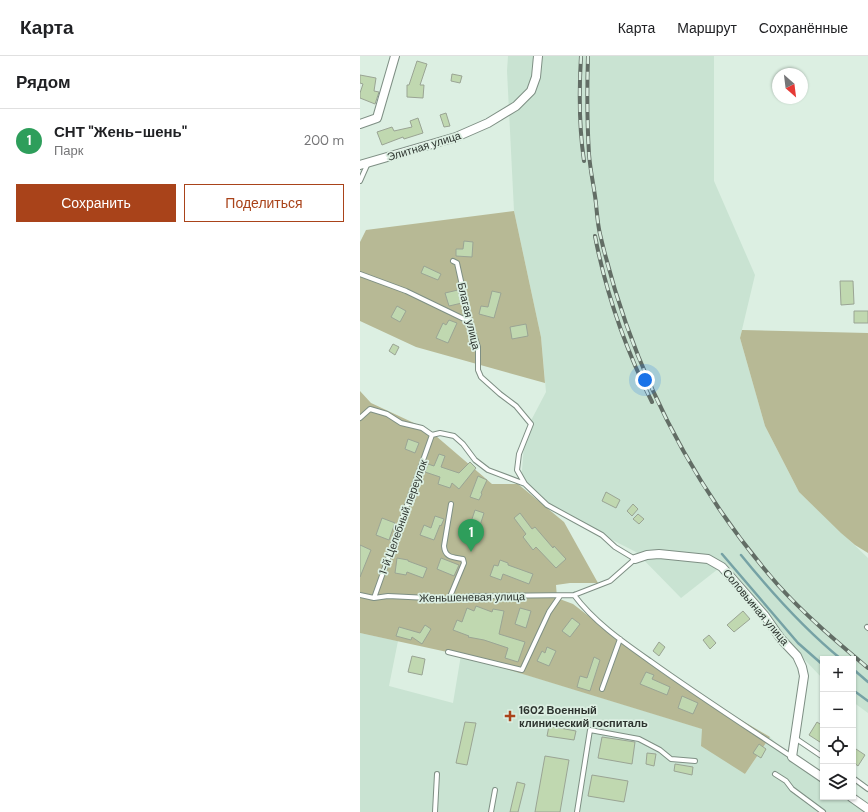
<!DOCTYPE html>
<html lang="ru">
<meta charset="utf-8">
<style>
body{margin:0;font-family:"DM Sans",sans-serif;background:#f6f6f6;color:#202124}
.controls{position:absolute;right:12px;bottom:12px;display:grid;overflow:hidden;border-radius:0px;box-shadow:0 1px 3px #0004}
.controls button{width:36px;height:36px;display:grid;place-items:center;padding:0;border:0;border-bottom:1px solid #e0e0e0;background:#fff;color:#202124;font:20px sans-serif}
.compass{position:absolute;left:412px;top:12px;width:36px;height:36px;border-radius:50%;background:#fff;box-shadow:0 1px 3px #0004;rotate:152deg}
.you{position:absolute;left:285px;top:324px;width:14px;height:14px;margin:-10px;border:3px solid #fff;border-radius:50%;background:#1a73e8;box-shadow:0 0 0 6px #1a73e833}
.badge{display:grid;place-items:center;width:26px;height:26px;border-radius:50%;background:#a9431a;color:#fff;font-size:13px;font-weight:700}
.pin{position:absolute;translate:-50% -33px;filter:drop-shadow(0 1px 2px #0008)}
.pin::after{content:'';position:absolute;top:21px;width:14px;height:12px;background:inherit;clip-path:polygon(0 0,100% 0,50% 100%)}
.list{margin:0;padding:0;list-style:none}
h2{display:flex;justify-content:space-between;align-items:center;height:52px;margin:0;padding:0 16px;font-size:17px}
h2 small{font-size:13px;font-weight:400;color:#757577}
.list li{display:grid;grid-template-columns:26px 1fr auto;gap:12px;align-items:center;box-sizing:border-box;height:64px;padding:0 16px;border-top:1px solid #e0e0e0}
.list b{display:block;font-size:15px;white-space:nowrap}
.list p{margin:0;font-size:13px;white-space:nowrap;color:#757577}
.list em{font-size:13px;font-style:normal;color:#757577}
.actions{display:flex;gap:8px;padding:12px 16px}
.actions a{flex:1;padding:9px 0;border:1px solid #a9431a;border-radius:0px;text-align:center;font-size:14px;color:#a9431a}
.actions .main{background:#a9431a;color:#fff}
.icon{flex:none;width:22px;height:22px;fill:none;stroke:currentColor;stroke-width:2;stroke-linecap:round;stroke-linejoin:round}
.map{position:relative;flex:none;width:508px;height:756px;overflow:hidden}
header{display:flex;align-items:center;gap:24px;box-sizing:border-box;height:56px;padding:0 20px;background:#fff;border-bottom:1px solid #e0e0e0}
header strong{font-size:19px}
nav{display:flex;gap:22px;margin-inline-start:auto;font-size:14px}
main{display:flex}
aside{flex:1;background:#fff}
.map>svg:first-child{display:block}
.built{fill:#c9e3d2}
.green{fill:#b7b995}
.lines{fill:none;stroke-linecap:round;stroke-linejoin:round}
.stream{stroke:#76a2a5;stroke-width:2.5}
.building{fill:#c0d8b0;stroke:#9aa494}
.lane-casing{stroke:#7e8f84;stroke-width:6}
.street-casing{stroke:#7e8f84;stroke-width:10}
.lane{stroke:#fff;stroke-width:4}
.street{stroke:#fff;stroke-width:8}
.rail-casing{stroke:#626d65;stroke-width:4}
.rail{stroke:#dcefe2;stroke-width:2.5;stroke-dasharray:8;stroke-linecap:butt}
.poi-dot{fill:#a9431a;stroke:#dcefe2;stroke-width:1.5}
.labels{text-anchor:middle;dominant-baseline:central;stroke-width:3.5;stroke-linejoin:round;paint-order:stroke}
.street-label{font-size:11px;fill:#2d342f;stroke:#dcefe2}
.poi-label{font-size:11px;font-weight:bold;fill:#2d342f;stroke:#dcefe2;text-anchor:start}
</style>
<header>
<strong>Карта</strong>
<nav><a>Карта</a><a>Маршрут</a><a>Сохранённые</a></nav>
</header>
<main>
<aside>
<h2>Рядом<small></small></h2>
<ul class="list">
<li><span class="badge" style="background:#2e9e5b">1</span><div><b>СНТ &quot;Жень-шень&quot;</b><p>Парк</p></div><em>200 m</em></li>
</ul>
<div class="actions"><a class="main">Сохранить</a><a>Поделиться</a></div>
</aside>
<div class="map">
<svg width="508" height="756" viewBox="0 0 508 756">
<rect width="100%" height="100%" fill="#dcefe2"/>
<!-- built -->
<path class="built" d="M148 0H354V125L395 219 380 282 405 370 439 436 508 502V657L493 646V603H463V623L358 513 321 542 276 496 207 461 161 427 165 376 186 336 181 281 154 155 147 15Z
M0 577 38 585 29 630 93 647 101 599 343 673 385 718 410 681 425 696 463 724V741H485L507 756H0Z"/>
<!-- green -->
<path class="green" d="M154 155 181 281 185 327 56 291 0 265V186L6 174Z
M382 274 508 277V497L495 489 481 477 439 436 405 370 380 282Z
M0 335 11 347 69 374 132 428H158L204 466 238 527H210L196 529 197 542 213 548 305 619 410 681 385 718 341 690 342 673 101 599 0 577Z"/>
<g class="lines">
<!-- stream -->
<path class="stream" d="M362 498 438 587 463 609
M381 499C411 536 443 572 481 603
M493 613 508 626
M493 634 508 645"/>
</g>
<!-- building -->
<path class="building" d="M57 5 67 8 60 29H64L63 42 47 41V29H49Z
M92 18 102 20 100 27 91 25Z
M0 19 16 22 14 35 19 36 15 48 0 42V37L3 28 0 27Z
M86 57 90 70 84 71 80 59Z
M58 62 63 77 44 83 43 81 22 89 17 76 32 71 34 75 52 71 50 65Z
M104 185 113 186 112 201 96 200V193H103Z
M64 210 81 218 78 224 61 217Z
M480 225H493L494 248 481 249Z
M98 234 102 247 89 250 85 237Z
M132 235 141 237 134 262 119 258 121 250 128 251Z
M37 250 46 255 40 266 31 261Z
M494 255H508V267H494Z
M89 264 97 267 88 287 76 282 83 267 86 269Z
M166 268 168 280 152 283 150 271Z
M33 288 39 291 35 299 29 295Z
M48 383 59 387 55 397 45 393Z
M79 398 85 400 81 411 99 417 110 406 116 412 99 433 92 427 90 432 78 428 80 421 65 416 68 408 74 410Z
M118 420 127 424 121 437 122 438 119 444 110 441Z
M246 436 260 444 256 452 242 445Z
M273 448 278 453 272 460 267 455Z
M115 454 124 457 115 485 106 481Z
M160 457 172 473 175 471 193 492 194 490 206 503 196 512 176 491 173 494 163 481 166 478 154 462Z
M278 458 284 463 279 468 273 463Z
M75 460 84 463 81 470 80 469 74 484 60 479 64 469 71 472Z
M22 462 35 467 29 484 16 479Z
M0 489 11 494 0 521Z
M37 502 48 504V505L67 512 63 522 47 516 46 519 35 517Z
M81 502 99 509 94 520 77 513Z
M140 504 148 507V509L173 518 169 528 143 518 141 524 130 520 134 509 138 510Z
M116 550 132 556 133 553 144 555 139 578 165 586 158 606 145 602 148 592 124 584 108 581 109 580 93 574 97 564 102 566 107 552 114 555Z
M160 552 171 555 166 572 155 568Z
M383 555 390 563 374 576 367 569Z
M212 562 220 568 210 581 202 575Z
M65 569 71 573 62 588 52 581 51 584 36 580 39 571 60 577Z
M349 579 356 587 350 593 343 584Z
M299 586 305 591 299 600 293 595Z
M187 591 196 595 189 610 177 605 182 595 185 597Z
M52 600 65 603 62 619 48 616Z
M234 601 240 604 230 635 217 631 220 620 227 622Z
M286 616 294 619 292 623 310 631 307 639 280 628Z
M322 640 338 647 333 658 318 652Z
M105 666 116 667 107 709 96 707Z
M457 666 463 670V688L449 679Z
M189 670 216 675 214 684 187 680Z
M242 681 275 686 272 708 238 702Z
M399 688 406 693 401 702 393 697Z
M493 691 505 699 498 710 493 706Z
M287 697 296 698 294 710 286 708Z
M185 700 209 704 200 756H175Z
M315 708 333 711 332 719 314 715Z
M232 719 268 725 264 746 228 740Z
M157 726 165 728 158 756H150Z"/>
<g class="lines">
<!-- lane casing -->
<g class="lane-casing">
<path id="lane" d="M0 125 8 107
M93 205 97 207 111 270 118 291V314L121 321 140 338 156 350 171 368 159 398 157 414 165 428
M0 218 46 235 106 264 111 270
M0 362 10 353 27 358 41 367 62 372 72 379 80 377 94 380 103 388 115 404 128 414 165 428 187 449 242 479 255 491 275 503 250 525 214 539 113 540 89 543 28 540 14 542 0 539
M214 539C234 566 263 586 290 605 336 638 384 669 432 701
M14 542 72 379
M89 543 104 507 103 503C93 501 85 502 84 490L91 448
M507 571 508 572
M88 596 162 614 189 556 200 540
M242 633 260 583
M435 682 463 701
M415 718 426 725 432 733 463 756
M493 722 508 733
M75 756 77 718
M131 756 135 734
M217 756 230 674 279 683 300 694 311 703 335 705"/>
</g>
<!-- street casing -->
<g class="street-casing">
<path id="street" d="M0 68 17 62 35 0
M0 109 96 81 128 67 156 50 171 35 176 21 178 0
M275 503 287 499 299 498 348 503 362 511 405 560 421 583 437 600 442 611 444 620 432 701 463 722
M491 741 508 753"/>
</g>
<!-- lane -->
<use href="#lane" class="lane"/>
<!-- street -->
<use href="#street" class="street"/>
<!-- rail casing -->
<g class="rail-casing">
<path id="rail" d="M221 0C219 34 219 71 224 105
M228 0C227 32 227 66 229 98 230 112 233 126 235 140 237 153 237 166 240 178 271 310 329 427 418 529 445 559 477 586 508 612
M235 180C246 237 266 294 292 346"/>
</g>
<!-- rail -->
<use href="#rail" class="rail"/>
</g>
<!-- markers -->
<path class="poi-dot" d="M148 654h4v4h4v4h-4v4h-4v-4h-4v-4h4z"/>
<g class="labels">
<!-- street labels -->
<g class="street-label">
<text transform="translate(64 90) rotate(-17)">Элитная улица</text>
<text transform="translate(109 260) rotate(77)">Благая улица</text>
<text transform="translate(43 461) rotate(-70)">1-й Целебный переулок</text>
<text transform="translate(112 541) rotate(-1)">Женьшеневая улица</text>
<text transform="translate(396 551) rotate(50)">Соловьиная улица</text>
</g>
<!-- poi labels -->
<g class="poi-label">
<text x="159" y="654">1602 Военный<tspan x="159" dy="13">клинический госпиталь</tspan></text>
</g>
</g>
</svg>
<div class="controls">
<button>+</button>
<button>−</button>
<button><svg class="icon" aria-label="locate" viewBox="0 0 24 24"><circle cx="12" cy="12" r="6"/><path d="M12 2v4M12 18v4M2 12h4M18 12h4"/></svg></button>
<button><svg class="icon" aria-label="layers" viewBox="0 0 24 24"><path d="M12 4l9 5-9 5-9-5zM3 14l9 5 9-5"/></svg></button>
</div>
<svg class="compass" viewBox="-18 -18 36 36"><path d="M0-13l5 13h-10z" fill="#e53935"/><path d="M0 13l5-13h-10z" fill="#757577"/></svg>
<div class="you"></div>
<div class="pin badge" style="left:111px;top:496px;background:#2e9e5b">1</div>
</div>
</main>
